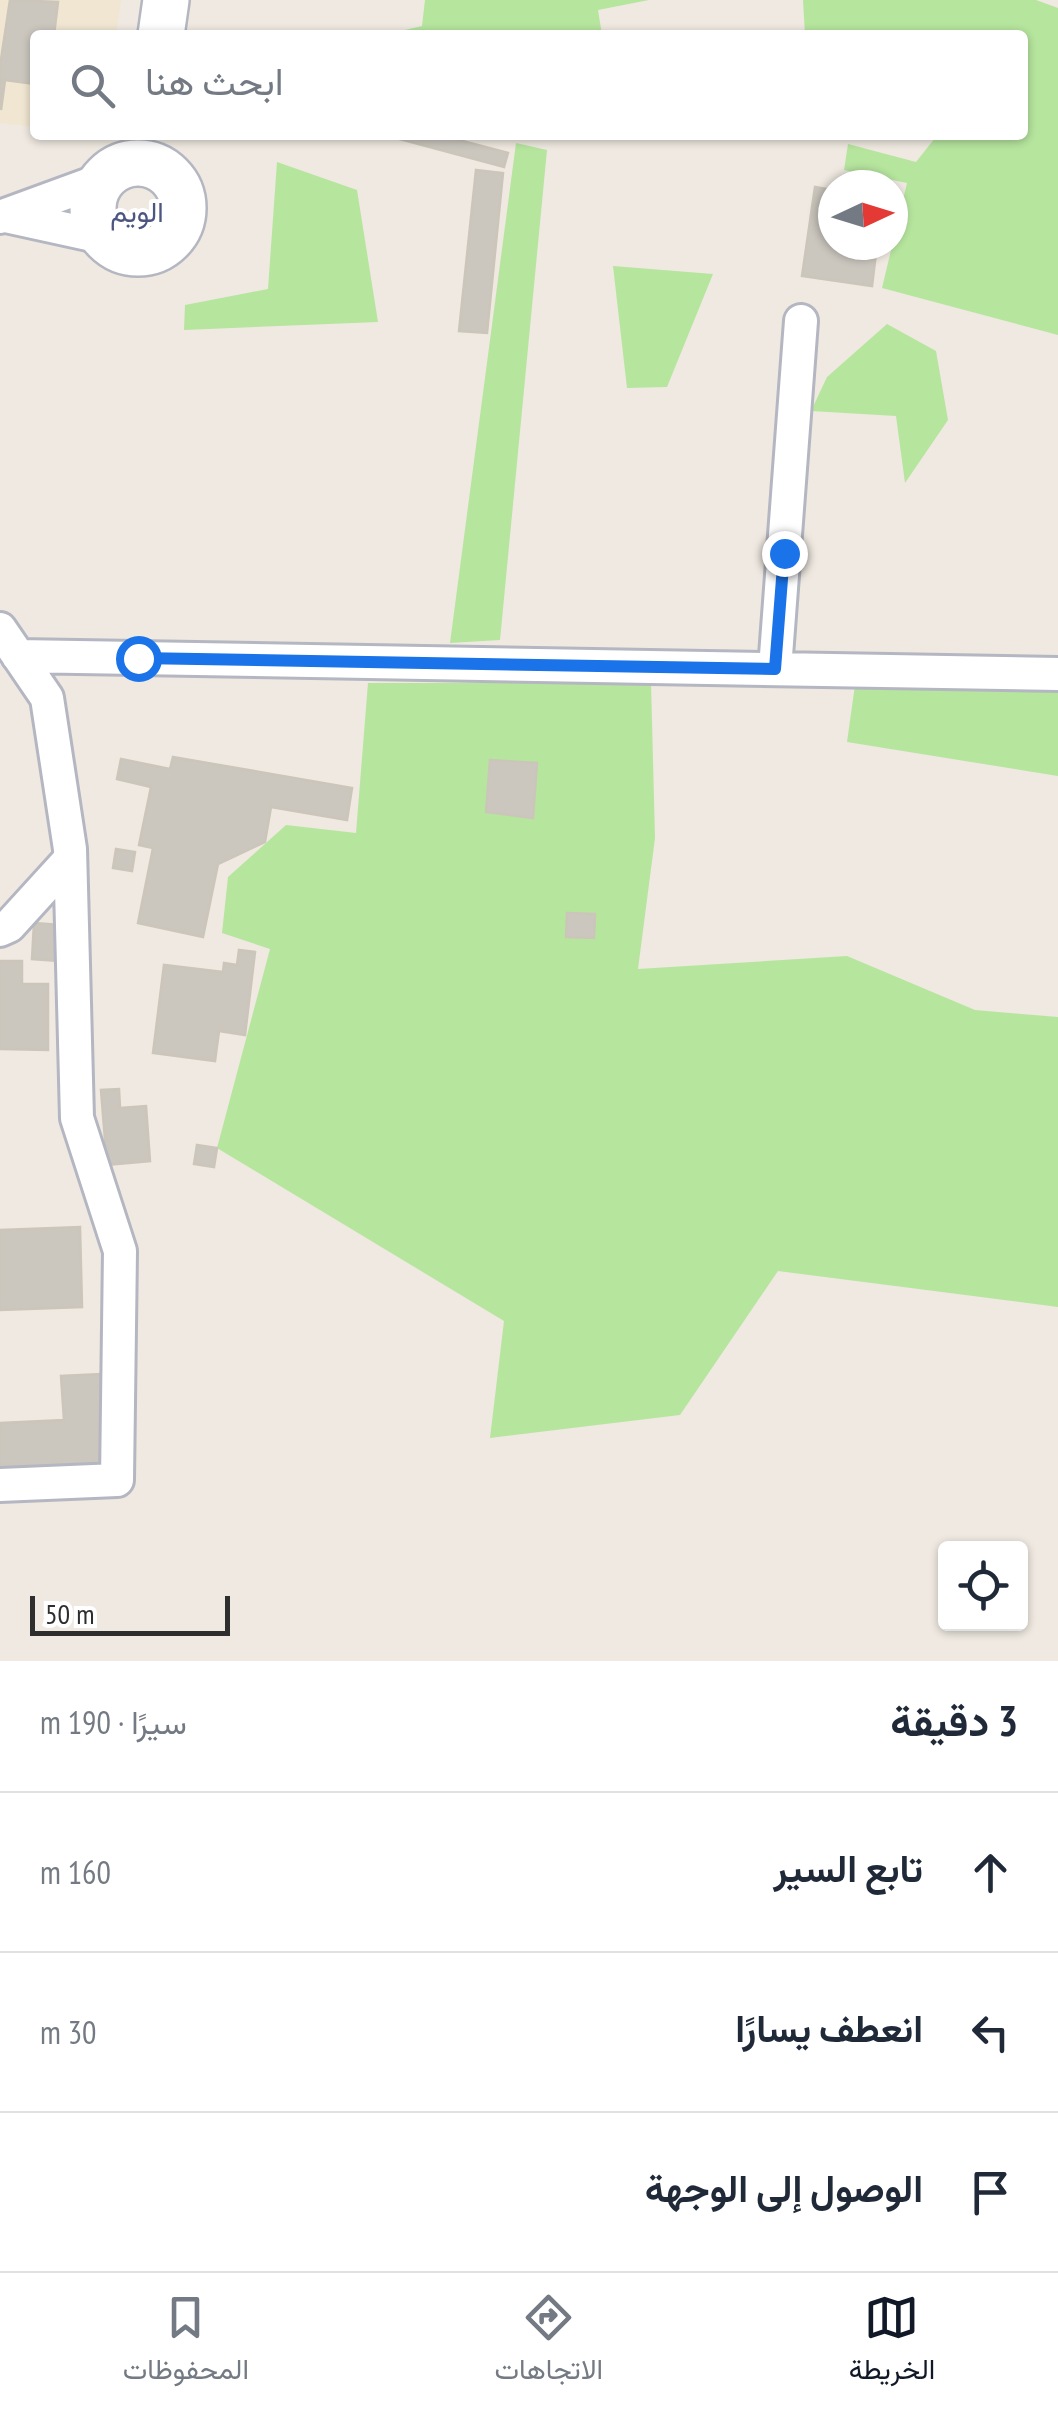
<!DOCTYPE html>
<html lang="ar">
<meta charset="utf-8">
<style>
body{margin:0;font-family:"PT Sans Narrow",Vazirmatn,sans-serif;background:#f2f2f3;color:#1f2937;direction:rtl}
.controls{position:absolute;right:30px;bottom:30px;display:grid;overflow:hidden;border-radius:10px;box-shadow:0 2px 8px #0004}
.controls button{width:90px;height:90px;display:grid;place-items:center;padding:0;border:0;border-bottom:2px solid #e0e1e3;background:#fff;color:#1f2937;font:50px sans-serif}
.compass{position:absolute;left:818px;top:170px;width:90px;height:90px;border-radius:50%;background:#fff;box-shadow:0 2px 8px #0004;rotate:86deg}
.scale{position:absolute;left:30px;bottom:25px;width:200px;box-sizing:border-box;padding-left:10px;border:5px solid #2e2e2e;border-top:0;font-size:28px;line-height:35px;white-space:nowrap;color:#2e2e2e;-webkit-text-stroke:8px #fff;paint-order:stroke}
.stop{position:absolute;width:30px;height:30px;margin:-22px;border:8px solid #1a73e8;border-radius:50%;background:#fff}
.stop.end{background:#1a73e8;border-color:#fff;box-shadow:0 2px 10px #0008}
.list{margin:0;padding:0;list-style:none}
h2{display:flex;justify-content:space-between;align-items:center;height:130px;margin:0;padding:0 40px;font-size:42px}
h2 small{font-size:32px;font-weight:400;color:#747a83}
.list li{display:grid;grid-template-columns:65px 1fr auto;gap:30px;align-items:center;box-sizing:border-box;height:160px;padding:0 40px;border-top:2px solid #e0e1e3}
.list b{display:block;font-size:38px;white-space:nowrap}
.list em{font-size:32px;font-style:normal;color:#747a83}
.icon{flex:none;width:55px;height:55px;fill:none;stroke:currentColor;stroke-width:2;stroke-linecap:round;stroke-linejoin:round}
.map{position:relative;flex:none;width:1058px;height:1661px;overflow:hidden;direction:ltr}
.search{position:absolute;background:#fff;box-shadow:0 2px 8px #0004;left:30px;right:30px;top:30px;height:110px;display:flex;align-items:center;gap:25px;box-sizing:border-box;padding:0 35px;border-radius:10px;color:#747a83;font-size:38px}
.sheet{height:610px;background:#fff}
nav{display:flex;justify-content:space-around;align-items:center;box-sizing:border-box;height:140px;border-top:2px solid #e0e1e3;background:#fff;font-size:28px;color:#747a83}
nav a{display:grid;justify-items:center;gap:5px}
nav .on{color:#111827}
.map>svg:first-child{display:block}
.education{fill:#f0e6d1}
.green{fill:#b6e59e}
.building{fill:#cbc7bf;stroke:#cbc5ba;stroke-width:2.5}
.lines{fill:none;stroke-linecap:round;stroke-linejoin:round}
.street-casing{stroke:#b4b7c1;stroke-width:38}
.secondary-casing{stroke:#b4b7c1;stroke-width:50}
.street{stroke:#fff;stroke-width:32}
.secondary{stroke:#fff;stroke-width:45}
.route{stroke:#1a73e8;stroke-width:12}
.labels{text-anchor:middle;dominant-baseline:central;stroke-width:8;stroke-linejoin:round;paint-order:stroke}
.neighbourhood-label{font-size:28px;fill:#4d5680;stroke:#fff}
</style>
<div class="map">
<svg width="1058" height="1661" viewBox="0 0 1058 1661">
<rect width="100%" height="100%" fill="#efe9e1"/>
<!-- education -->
<path class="education" d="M0 0H121L116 35H35V127L0 123Z"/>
<!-- green -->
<path class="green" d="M425 0H649L598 10 602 35H383L422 26Z
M803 0H1036L1058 8V335L882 288 907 183 844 170 848 144 916 162 935 138 925 135H1023V35H805Z
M516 143 547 150 500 640 450 643Z
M277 162 357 190 378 322 184 330 185 305 268 289Z
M613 266 713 274 667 387 627 388Z
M887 324 936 351 948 420 905 483 896 416 811 411 827 377Z
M856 678 1058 683V776L847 742Z
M368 683H651L655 838 638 969 847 956 975 1010 1058 1017V1307L778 1271 680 1415 490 1438 504 1321 217 1148 270 949 222 933 228 877 286 825 356 833Z"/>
<!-- building -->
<path class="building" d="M10 0 58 2 54 35H35V84L5 80 1 110 0 66Z
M401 135H440L508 153 504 167 400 139Z
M476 170 503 173 487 333 459 331Z
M815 187 833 190V245H877L872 286 802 276Z
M173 757 352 788 347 820 271 807 265 842 218 864 203 937 138 923 153 848 139 845 151 787 117 779 121 759 170 769Z
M490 760 537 763 533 818 486 812Z
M116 849 135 852 132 871 113 868Z
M567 913 595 914 594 938 566 937Z
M34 923 60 925 58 961 32 959Z
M239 950 255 952 245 1035 219 1031 215 1061 153 1053 164 965 223 972 224 963 237 965Z
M0 961H22V984H48V1050L0 1049Z
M119 1089 120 1108 146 1106 150 1161 107 1165 101 1090Z
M197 1145 217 1148 214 1167 194 1164Z
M80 1227 82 1307 0 1310V1230Z
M101 1374 106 1465 0 1471V1423L64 1420 61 1376Z"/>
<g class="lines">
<!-- street casing -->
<g class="street-casing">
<path id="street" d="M6 216 102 237
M0 217 101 180
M0 629 47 698 70 849 77 1118 120 1251 117 1480 0 1485
M18 656 1058 674
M775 669 801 321
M0 930 9 926 70 859"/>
</g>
<!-- secondary casing -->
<g class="secondary-casing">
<path id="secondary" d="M161 35 166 0
M93 208a45 45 0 1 1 90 0a45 45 0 1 1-90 0Z"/>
</g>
<!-- street -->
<use href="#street" class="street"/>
<!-- secondary -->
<use href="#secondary" class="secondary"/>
</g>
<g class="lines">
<!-- route -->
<path class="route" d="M138 658 775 669 784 553"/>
</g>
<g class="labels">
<!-- neighbourhood labels -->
<g class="neighbourhood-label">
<text x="137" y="211">الويم</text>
</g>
</g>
</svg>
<div class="controls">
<button><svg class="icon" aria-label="locate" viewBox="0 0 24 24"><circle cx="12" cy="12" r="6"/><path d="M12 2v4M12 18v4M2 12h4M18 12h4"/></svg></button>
</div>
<svg class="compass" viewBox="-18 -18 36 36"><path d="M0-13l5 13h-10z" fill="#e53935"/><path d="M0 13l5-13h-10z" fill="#747a83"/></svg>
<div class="scale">50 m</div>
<div class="stop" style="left:138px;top:658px"></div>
<div class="stop end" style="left:784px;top:553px"></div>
<div class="search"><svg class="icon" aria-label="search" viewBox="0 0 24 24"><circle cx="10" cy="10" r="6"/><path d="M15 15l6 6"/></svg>ابحث هنا</div>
</div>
<section class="sheet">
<h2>3 دقيقة<small>سيرًا · 190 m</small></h2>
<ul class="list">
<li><svg class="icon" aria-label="ahead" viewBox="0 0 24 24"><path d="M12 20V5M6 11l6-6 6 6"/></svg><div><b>تابع السير</b></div><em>160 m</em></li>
<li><svg class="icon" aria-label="left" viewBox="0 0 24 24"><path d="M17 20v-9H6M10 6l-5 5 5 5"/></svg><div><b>انعطف يسارًا</b></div><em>30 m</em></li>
<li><svg class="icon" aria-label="arrive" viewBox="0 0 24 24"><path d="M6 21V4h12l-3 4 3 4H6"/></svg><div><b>الوصول إلى الوجهة</b></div></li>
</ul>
</section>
<nav>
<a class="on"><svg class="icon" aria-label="map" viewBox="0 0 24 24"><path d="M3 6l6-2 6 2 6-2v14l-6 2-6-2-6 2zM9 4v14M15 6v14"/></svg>الخريطة</a>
<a><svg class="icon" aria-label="directions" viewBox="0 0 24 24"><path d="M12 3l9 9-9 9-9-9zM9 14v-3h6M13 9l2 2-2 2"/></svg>الاتجاهات</a>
<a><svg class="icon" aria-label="saved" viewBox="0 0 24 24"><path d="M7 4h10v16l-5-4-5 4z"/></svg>المحفوظات</a>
</nav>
